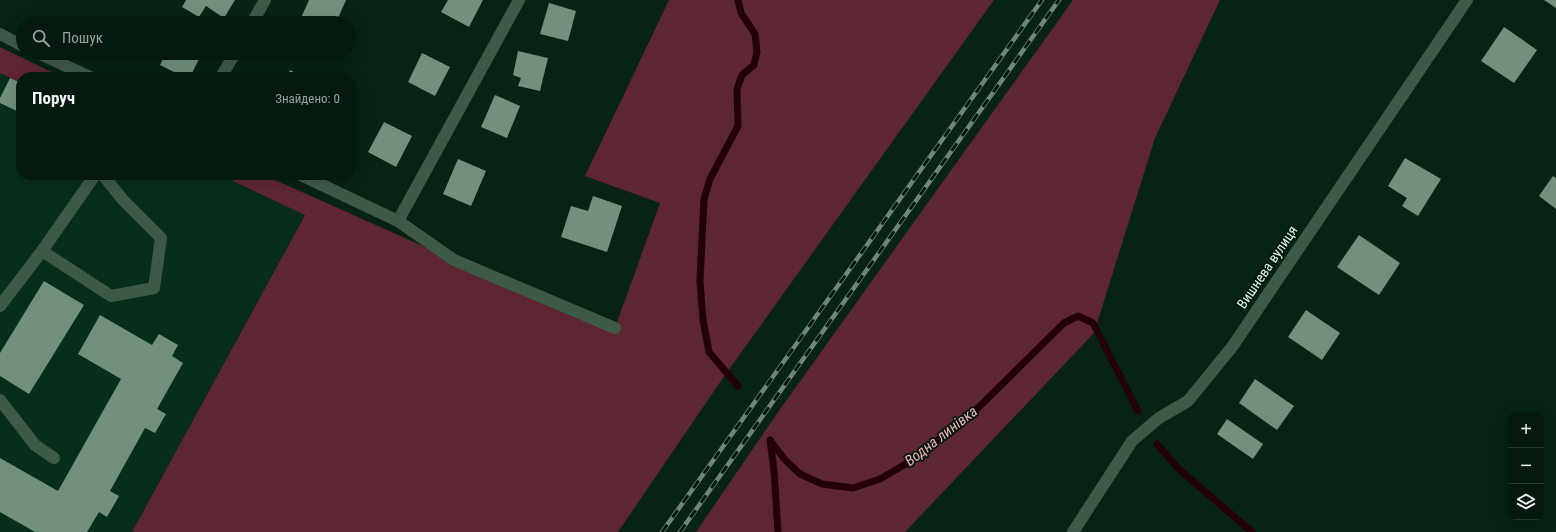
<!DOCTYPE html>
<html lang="uk">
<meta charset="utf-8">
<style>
body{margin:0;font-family:"Roboto Condensed",sans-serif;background:#12271d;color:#f1f3f6}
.controls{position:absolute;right:12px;bottom:12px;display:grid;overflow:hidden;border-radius:8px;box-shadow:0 4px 16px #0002}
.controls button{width:36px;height:36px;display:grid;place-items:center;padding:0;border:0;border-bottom:1px solid #25382f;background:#041a0f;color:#f1f3f6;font:20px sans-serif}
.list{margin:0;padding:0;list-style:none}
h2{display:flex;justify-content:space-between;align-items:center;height:52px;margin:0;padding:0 16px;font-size:17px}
h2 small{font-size:13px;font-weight:400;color:#97a19e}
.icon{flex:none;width:22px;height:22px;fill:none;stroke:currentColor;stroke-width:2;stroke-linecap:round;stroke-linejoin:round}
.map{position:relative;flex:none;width:1556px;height:532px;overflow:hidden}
.search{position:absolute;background:#041a0f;box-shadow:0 4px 16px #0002;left:16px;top:16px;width:340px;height:44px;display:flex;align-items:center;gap:10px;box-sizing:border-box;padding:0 14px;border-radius:22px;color:#97a19e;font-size:15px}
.panel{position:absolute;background:#041a0f;box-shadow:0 4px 16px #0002;left:16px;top:72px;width:340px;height:108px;border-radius:16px}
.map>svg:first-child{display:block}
.built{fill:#072d1b}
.green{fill:#5d2632}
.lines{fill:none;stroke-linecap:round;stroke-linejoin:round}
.stream{stroke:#230007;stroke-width:7}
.building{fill:#72907e}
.minor{stroke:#3d5a49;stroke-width:12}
.rail-casing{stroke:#6f8679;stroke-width:4.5}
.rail{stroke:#00190b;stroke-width:3;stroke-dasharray:9;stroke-linecap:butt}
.labels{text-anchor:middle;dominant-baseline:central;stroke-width:3.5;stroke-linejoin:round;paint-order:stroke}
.street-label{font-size:14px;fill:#e1f2e7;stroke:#00190b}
.water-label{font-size:15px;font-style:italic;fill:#f5abb7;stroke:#00190b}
</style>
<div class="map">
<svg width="1556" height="532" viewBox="0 0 1556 532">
<rect width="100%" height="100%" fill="#062314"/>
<!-- built -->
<path class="built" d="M0 73 21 83V175H220L305 214 132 532H0Z"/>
<!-- green -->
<path class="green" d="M669 0H994L725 375 618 532H132L305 215 220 175H264L454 260 615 328 660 203 585 176Z
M1073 0H1220L1155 138 1094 333 905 532H696L778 412Z
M0 47 62 77H21V83L0 73Z"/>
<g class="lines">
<!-- stream -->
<path class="stream" d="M738 0 741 13 755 34 757 52 754 65 742 75 737 89 738 126 710 179 704 199 700 281 703 320 709 352 738 386
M770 440 786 461 800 474 822 484 853 488 880 479 916 458 979 407 1064 323 1078 316 1093 323 1138 411
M770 440 774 471 778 532
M1157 444 1180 470 1252 532"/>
</g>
<!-- building -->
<path class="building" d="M186 0H235L224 18 206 6 199 17 182 7Z
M309 0H346L336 23H307L300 20Z
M448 0H483L469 27 441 12Z
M1544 0H1556V8Z
M549 3 576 11 568 41 540 34Z
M1504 27 1537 50 1514 83 1481 61Z
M518 51 548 58 540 91 518 86 521 78 513 75Z
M166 53H198L201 55 190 77H184L160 65Z
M422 53 450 67 435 96 408 82Z
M290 70 303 77H287Z
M10 78 21 83V113L0 103V98Z
M495 95 520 106 507 138 481 127Z
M384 122 412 136 396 167 368 152Z
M1405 158 1441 179 1418 216 1402 206 1407 198 1388 186Z
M458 159 486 171 471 206 443 194Z
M1553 176 1556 178V209L1539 196Z
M593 196 622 206 607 252 561 237 571 206 588 211Z
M1359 235 1400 263 1379 295 1337 267Z
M44 281 84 305 29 394 0 376V353Z
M1306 310 1340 333 1322 360 1288 337Z
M100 315 152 345 159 334 178 345 172 356 183 363 157 409 166 414 155 433 145 428 110 491 119 496 107 517 99 512 87 532H35L0 512V458L58 491 121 379 78 354Z
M1255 379 1294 406 1277 430 1239 403Z
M1227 419 1263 444 1253 459 1217 434Z"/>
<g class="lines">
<!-- minor -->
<path class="minor" d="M519 0 398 221 454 260 615 328
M252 23 265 0
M0 34 23 46
M38 53 90 77
M221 77 235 53
M301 175 398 221
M42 251 111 296 154 288 161 238 123 200 103 175
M0 306 42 251 95 175
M0 400 35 445 54 458
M1073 532 1132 441 1159 418 1188 401 1232 347 1467 0"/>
<!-- rail casing -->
<g class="rail-casing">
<path id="rail" d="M662 532 1042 0
M680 532 1059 0"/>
</g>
<!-- rail -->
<use href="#rail" class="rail"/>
</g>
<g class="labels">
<!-- street labels -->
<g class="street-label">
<text transform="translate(1267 267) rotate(-56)">Вишнева вулиця</text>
</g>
<!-- water labels -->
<g class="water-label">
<text transform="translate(941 436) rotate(-38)">Водна линівка</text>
</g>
</g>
</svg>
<div class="controls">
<button>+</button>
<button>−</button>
<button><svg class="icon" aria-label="layers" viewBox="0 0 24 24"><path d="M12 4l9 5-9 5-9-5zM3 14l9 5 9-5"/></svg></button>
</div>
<div class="search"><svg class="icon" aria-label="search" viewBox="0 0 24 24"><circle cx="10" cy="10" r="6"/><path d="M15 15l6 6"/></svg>Пошук</div>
<section class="panel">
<h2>Поруч<small>Знайдено: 0</small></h2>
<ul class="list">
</ul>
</section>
</div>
